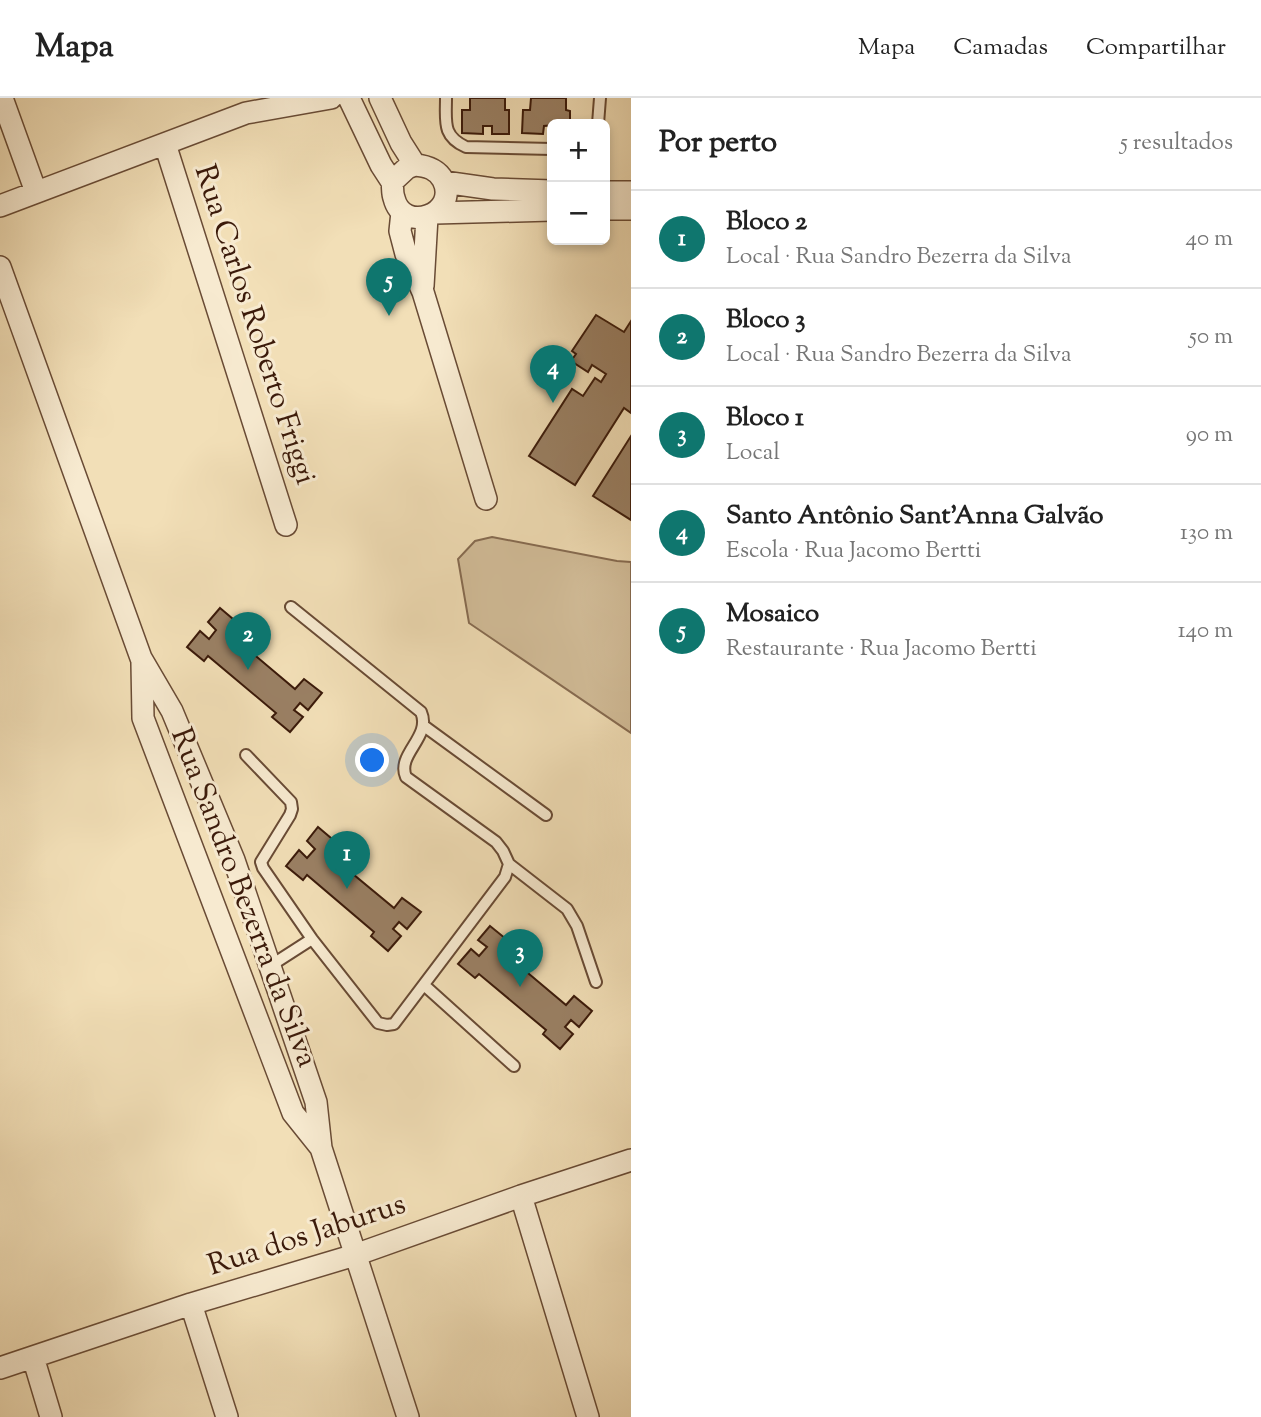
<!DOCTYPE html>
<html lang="pt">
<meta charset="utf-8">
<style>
body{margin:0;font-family:"Sorts Mill Goudy",serif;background:#f6f6f6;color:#222}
.controls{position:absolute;right:21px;top:21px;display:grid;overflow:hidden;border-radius:10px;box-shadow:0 4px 10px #0003}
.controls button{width:63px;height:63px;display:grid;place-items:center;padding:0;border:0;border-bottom:2px solid #e0e0e0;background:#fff;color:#222;font:35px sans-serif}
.you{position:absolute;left:373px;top:663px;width:24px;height:24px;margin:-18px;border:5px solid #fff;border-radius:50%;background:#1a73e8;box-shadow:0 0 0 10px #1a73e833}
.badge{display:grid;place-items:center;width:46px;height:46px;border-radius:50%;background:#0f766e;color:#fff;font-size:23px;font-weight:700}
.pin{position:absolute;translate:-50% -58px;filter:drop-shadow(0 2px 4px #0008)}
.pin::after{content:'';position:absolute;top:37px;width:24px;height:21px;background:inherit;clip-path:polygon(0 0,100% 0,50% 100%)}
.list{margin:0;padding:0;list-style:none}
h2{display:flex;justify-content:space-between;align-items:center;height:91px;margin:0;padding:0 28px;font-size:30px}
h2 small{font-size:23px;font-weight:400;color:#767676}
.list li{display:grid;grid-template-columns:46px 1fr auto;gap:21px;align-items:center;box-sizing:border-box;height:98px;padding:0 28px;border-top:2px solid #e0e0e0}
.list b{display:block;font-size:26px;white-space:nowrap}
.list p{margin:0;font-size:23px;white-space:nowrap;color:#767676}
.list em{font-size:23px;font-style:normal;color:#767676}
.map{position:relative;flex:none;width:631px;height:1319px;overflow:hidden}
header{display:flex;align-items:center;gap:42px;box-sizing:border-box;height:98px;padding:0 35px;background:#fff;border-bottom:2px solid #e0e0e0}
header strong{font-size:33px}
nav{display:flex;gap:38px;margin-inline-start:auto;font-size:24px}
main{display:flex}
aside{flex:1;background:#fff}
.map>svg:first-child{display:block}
.green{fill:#d3be9a;stroke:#876c52;stroke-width:2}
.building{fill:#9a8064;stroke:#3b1a0a;stroke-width:2}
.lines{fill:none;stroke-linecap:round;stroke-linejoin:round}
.service-casing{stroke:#694b35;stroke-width:14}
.minor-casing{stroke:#694b35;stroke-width:24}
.service{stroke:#f7ead0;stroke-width:10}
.minor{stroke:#f7ead0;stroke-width:21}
.labels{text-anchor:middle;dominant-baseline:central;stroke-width:6;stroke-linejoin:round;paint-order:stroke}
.street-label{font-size:30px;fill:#3b1a0a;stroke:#f7ead0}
</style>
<header>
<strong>Mapa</strong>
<nav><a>Mapa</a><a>Camadas</a><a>Compartilhar</a></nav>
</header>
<main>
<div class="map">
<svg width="631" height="1319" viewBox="0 0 631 1319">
<rect width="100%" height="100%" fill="#f2dfb7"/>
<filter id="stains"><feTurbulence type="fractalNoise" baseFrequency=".00286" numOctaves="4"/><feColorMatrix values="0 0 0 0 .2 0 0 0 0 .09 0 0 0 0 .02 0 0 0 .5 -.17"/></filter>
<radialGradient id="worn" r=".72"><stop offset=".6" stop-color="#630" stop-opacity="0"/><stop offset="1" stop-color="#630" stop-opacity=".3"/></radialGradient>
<!-- green -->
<path class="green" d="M492 439 617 463 631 464V635L469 525 458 461 475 443Z"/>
<!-- building -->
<path class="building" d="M470 0H505V12H509V36H492V28H483V36L462 35V12H470Z
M531 0H566V12L570 13V26L544 28 543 36 522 35 523 12H530Z
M596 217 624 234 631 223V315L624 310 575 387 529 358 572 291 583 298 595 280 601 284 606 276 592 267 588 274 571 263 576 256 572 253Z
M631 338V422L593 398Z
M220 510 240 527 232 538 295 591 304 581 322 595 308 612 300 605 294 612 303 619 290 634 272 619 276 615 208 558 204 563 187 549 200 533 209 541 216 532 208 524Z
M318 729 338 746 330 757 394 810 402 800 421 814 407 831 399 824 393 831 401 838 388 853 371 838 374 834 307 777 303 782 286 768 299 752 307 760 315 751 307 743Z
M490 828 511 845 503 854 566 907 574 898 592 913 579 929 571 922 565 929 573 936 560 951 543 936 546 932 479 876 475 880 458 866 471 851 479 858 487 849 478 842Z"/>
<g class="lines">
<!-- service casing -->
<g class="service-casing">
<path id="service" d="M446 0C446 24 442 38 466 49L552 51
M598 26 600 0
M424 628 546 717
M246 657 291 704 292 711 290 717 261 764 263 770 312 841 378 925 387 927 394 926 505 779 509 766 503 753 496 744 406 679C396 656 432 639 421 614L291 509
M509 766 567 811 577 828 596 884
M270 868 312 841
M424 887 514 968"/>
</g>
<!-- minor casing -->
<g class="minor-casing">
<path id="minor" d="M2 0 36 94
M349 0 381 67 392 84
M380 0 401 45 415 67
M165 46 286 427
M415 67C427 68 437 71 443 82 460 116 403 137 394 100 392 95 393 89 392 84L407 70Z
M444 84 493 91 552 93
M605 94H631
M0 108 246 15 331 0
M605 111H631
M402 114 400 133 406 156 423 194 486 401
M435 115 552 112
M0 169 141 560 172 613 234 762 316 1004 321 1050 408 1319
M423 188 427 119
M142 565 143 620 293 1015 321 1050
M521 1098 588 1319
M191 1206 227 1319
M33 1259 51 1319
M0 1270 191 1206 355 1157 521 1098 631 1062"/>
</g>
<!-- service -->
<use href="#service" class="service"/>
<!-- minor -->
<use href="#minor" class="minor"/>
</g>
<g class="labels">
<!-- street labels -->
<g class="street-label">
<text transform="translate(254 227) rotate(72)">Rua Carlos Roberto Friggi</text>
<text transform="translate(243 800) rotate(69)">Rua Sandro Bezerra da Silva</text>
<text transform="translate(307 1138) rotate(-18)">Rua dos Jaburus</text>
</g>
</g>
<rect width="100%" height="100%" filter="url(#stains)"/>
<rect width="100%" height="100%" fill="url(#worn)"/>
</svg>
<div class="controls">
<button>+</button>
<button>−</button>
</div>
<div class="you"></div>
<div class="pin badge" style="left:347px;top:791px">1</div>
<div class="pin badge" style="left:248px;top:572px">2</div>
<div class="pin badge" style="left:520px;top:889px">3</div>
<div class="pin badge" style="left:553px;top:305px">4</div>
<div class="pin badge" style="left:389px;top:218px">5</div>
</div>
<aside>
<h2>Por perto<small>5 resultados</small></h2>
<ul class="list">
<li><span class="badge">1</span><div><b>Bloco 2</b><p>Local · Rua Sandro Bezerra da Silva</p></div><em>40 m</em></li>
<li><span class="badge">2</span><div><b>Bloco 3</b><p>Local · Rua Sandro Bezerra da Silva</p></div><em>50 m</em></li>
<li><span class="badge">3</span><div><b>Bloco 1</b><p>Local</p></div><em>90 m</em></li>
<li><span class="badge">4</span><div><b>Santo Antônio Sant'Anna Galvão</b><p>Escola · Rua Jacomo Bertti</p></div><em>130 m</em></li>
<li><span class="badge">5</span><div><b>Mosaico</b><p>Restaurante · Rua Jacomo Bertti</p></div><em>140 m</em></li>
</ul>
</aside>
</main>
